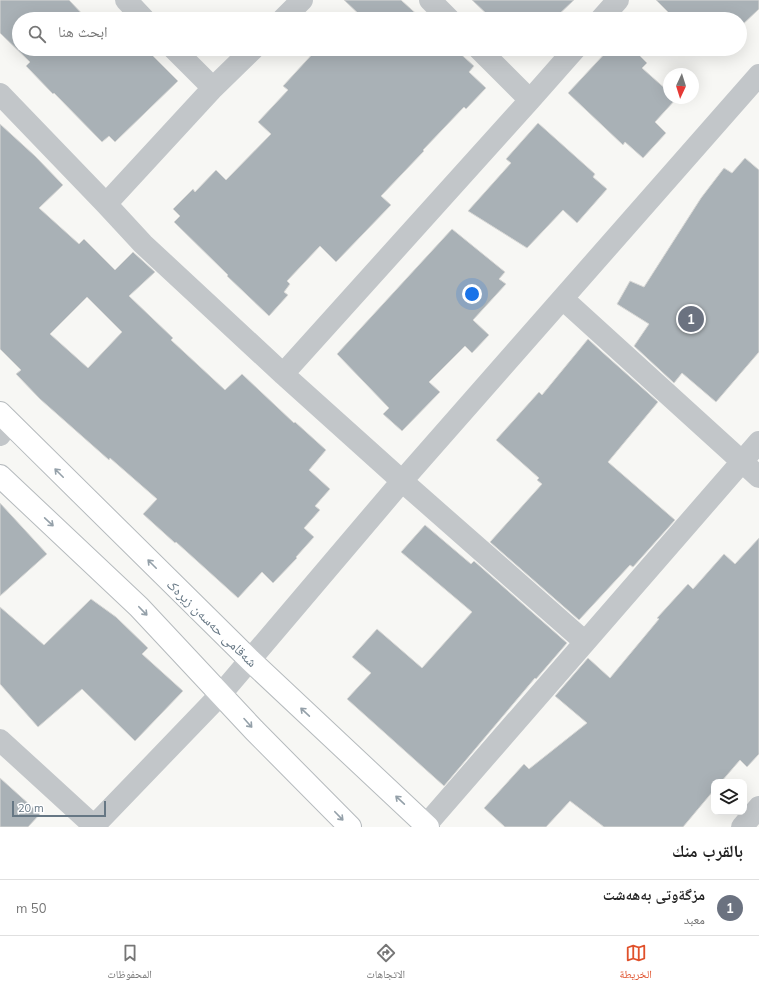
<!DOCTYPE html>
<html lang="ar">
<meta charset="utf-8">
<style>
body{margin:0;font-family:Mulish,"Noto Naskh Arabic",sans-serif;background:#f2f2f2;color:#222;direction:rtl}
.controls{position:absolute;right:12px;bottom:12px;display:grid;overflow:hidden;border-radius:8px;box-shadow:0 4px 16px #0002}
.controls button{width:36px;height:36px;display:grid;place-items:center;padding:0;border:0;border-bottom:1px solid #e0e0e0;background:#fff;color:#222;font:20px sans-serif}
.compass{position:absolute;left:663px;top:68px;width:36px;height:36px;border-radius:50%;background:#fff;box-shadow:0 4px 16px #0002;rotate:184deg}
.scale{position:absolute;left:12px;bottom:10px;width:94px;box-sizing:border-box;padding-left:4px;border:2px solid #667784;border-top:0;font-size:11px;line-height:14px;white-space:nowrap;color:#667784;-webkit-text-stroke:3px #fff;paint-order:stroke}
.you{position:absolute;left:472px;top:294px;width:14px;height:14px;margin:-10px;border:3px solid #fff;border-radius:50%;background:#1a73e8;box-shadow:0 0 0 6px #1a73e833}
.badge{display:grid;place-items:center;width:26px;height:26px;border-radius:50%;background:#e0512b;color:#fff;font-size:13px;font-weight:700}
.pin{position:absolute;translate:-50% -50%;border:2px solid #fff;box-shadow:0 1px 4px #0006}
.list{margin:0;padding:0;list-style:none}
h2{display:flex;justify-content:space-between;align-items:center;height:52px;margin:0;padding:0 16px;font-size:17px}
h2 small{font-size:13px;font-weight:400;color:#767676}
.list li{display:grid;grid-template-columns:26px 1fr auto;gap:12px;align-items:center;box-sizing:border-box;height:56px;padding:0 16px;border-top:1px solid #e0e0e0}
.list b{display:block;font-size:15px;white-space:nowrap}
.list p{margin:0;font-size:13px;white-space:nowrap;color:#767676}
.list em{font-size:13px;font-style:normal;color:#767676}
.icon{flex:none;width:22px;height:22px;fill:none;stroke:currentColor;stroke-width:2;stroke-linecap:round;stroke-linejoin:round}
.map{position:relative;flex:none;width:759px;height:827px;overflow:hidden;direction:ltr}
.search{position:absolute;background:#fff;box-shadow:0 4px 16px #0002;left:12px;right:12px;top:12px;height:44px;display:flex;align-items:center;gap:10px;box-sizing:border-box;padding:0 14px;border-radius:22px;color:#767676;font-size:15px}
.sheet{height:108px;background:#fff}
nav{display:flex;justify-content:space-around;align-items:center;box-sizing:border-box;height:56px;border-top:1px solid #e0e0e0;background:#fff;font-size:11px;color:#767676}
nav a{display:grid;justify-items:center;gap:2px}
nav .on{color:#e0512b}
.map>svg:first-child{display:block}
.building{fill:#a9b1b6;stroke:#d8d8d6;fill-rule:evenodd}
.lines{fill:none;stroke-linecap:round;stroke-linejoin:round}
.major-casing{stroke:#b5babd;stroke-width:24}
.minor{stroke:#c2c6c9;stroke-width:22}
.major{stroke:#fff;stroke-width:22}
.oneway{stroke:#94a0a9}
.labels{text-anchor:middle;dominant-baseline:central;stroke-width:4;stroke-linejoin:round;paint-order:stroke}
.street-label{font-size:14px;fill:#667784;stroke:#fff}
</style>
<div class="map">
<svg width="759" height="827" viewBox="0 0 759 827">
<rect width="100%" height="100%" fill="#f7f7f4"/>
<!-- building -->
<path class="building" d="M0 0H69L87 19H19V49H146L178 81 115 142 109 136 102 142 54 93 53 94 26 66 30 62 0 33Z
M344 0H401L422 19H362L363 18Z
M472 0H574L554 19H492Z
M656 0H759V9L740 27V19H675Z
M317 49H455L474 66 469 72 486 88 466 109 464 107 423 150 424 151 381 196 391 205 336 262 320 246 287 281 290 284 284 292 288 295 269 316 227 276 228 275 174 222 180 216 173 209 193 189 195 192 216 170 226 180 271 134 258 122 288 90 283 86Z
M609 49H633L647 63 642 68 669 92V98H675L676 99 655 122 666 133 643 158 625 142 623 145 568 93Z
M538 123 595 174 593 177 607 189 577 223 563 210 527 248 468 211 511 163 506 159Z
M0 124 35 156 63 185 39 208 79 244 84 239 115 270 133 252 155 272 129 296 173 338 171 340 225 390 242 374 294 423 295 422 326 450 309 470 330 489 315 506 320 510 304 528 314 537 296 557 297 558 273 583 262 572 238 598 176 542 175 543 143 514 157 499 110 458 109 460 40 399 16 374 21 370 0 349ZM87 297 122 332 88 368 50 334Z
M745 158 759 170V352L716 402 682 373 674 383 634 346 649 324 617 304 630 281 644 287 701 198 724 168 732 173Z
M452 229 505 272 499 279 506 284 473 320 489 335 472 353 465 346 429 382 440 392 402 431 383 414 389 408 337 354Z
M588 339 601 351 658 402 608 462 675 520 633 567 630 565 579 620 490 542 542 484 537 480 539 478 496 440 539 392 542 395Z
M0 503 47 554 0 596Z
M425 525 471 564 474 561 567 643 536 679 535 678 444 786 347 699 371 673 352 657 377 629 422 668 472 612 401 552Z
M759 538V754L747 767 740 760 721 782H714V790L683 827H604L570 801 546 827H505L484 808 524 764 529 769 587 723 555 696 588 658 610 678 659 619 657 618 688 584 693 589 724 554 735 564Z
M91 599 116 617 148 648 142 654 183 691 135 741 82 689 38 727 0 684V607L44 645Z
M0 778 40 814 28 827H0Z"/>
<g class="lines">
<!-- major casing -->
<g class="major-casing">
<path id="major" d="M0 413 250 660 428 827
M0 476 139 607 254 730 350 827"/>
</g>
<!-- minor -->
<path class="minor" d="M126 0 144 19
M430 0 449 19
M283 19 302 0
M601 19 618 0
M174 49 213 88
M479 49 530 100
M0 94 106 204 143 244 283 374 402 481 585 642
M106 204 213 88 253 49
M563 299 759 477
M283 374 530 100 575 49
M0 435 9 423
M0 740 94 826
M426 825 759 442
M93 827 221 694 402 481 759 75
M742 827 759 807"/>
<!-- major -->
<use href="#major" class="major"/>
</g>
<!-- one-way arrows -->
<defs><path id="oneway-shaft" d="M-6 0H5M1.5-3L5.5 0L1.5 3" fill="none" stroke-width="1.6" stroke-linecap="round" stroke-linejoin="round"/></defs>
<g class="oneway">
<use href="#oneway-shaft" transform="translate(59 473) rotate(-135)"/>
<use href="#oneway-shaft" transform="translate(49 522) rotate(43)"/>
<use href="#oneway-shaft" transform="translate(152 564) rotate(-135)"/>
<use href="#oneway-shaft" transform="translate(143 611) rotate(46)"/>
<use href="#oneway-shaft" transform="translate(305 712) rotate(-137)"/>
<use href="#oneway-shaft" transform="translate(248 723) rotate(48)"/>
<use href="#oneway-shaft" transform="translate(400 800) rotate(-137)"/>
<use href="#oneway-shaft" transform="translate(339 816) rotate(46)"/>
</g>
<g class="labels">
<!-- street labels -->
<g class="street-label">
<text transform="translate(212 623) rotate(44)">شەقامی حەسەن زیرەک</text>
</g>
</g>
</svg>
<div class="controls">
<button><svg class="icon" aria-label="layers" viewBox="0 0 24 24"><path d="M12 4l9 5-9 5-9-5zM3 14l9 5 9-5"/></svg></button>
</div>
<svg class="compass" viewBox="-18 -18 36 36"><path d="M0-13l5 13h-10z" fill="#e53935"/><path d="M0 13l5-13h-10z" fill="#767676"/></svg>
<div class="scale">20 m</div>
<div class="you"></div>
<div class="pin badge" style="left:691px;top:319px;background:#6b7280">1</div>
<div class="search"><svg class="icon" aria-label="search" viewBox="0 0 24 24"><circle cx="10" cy="10" r="6"/><path d="M15 15l6 6"/></svg>ابحث هنا</div>
</div>
<section class="sheet">
<h2>بالقرب منك<small></small></h2>
<ul class="list">
<li><span class="badge" style="background:#6b7280">1</span><div><b>مزگةوتى بەھەشت</b><p>معبد</p></div><em>50 m</em></li>
</ul>
</section>
<nav>
<a class="on"><svg class="icon" aria-label="map" viewBox="0 0 24 24"><path d="M3 6l6-2 6 2 6-2v14l-6 2-6-2-6 2zM9 4v14M15 6v14"/></svg>الخريطة</a>
<a><svg class="icon" aria-label="directions" viewBox="0 0 24 24"><path d="M12 3l9 9-9 9-9-9zM9 14v-3h6M13 9l2 2-2 2"/></svg>الاتجاهات</a>
<a><svg class="icon" aria-label="saved" viewBox="0 0 24 24"><path d="M7 4h10v16l-5-4-5 4z"/></svg>المحفوظات</a>
</nav>
